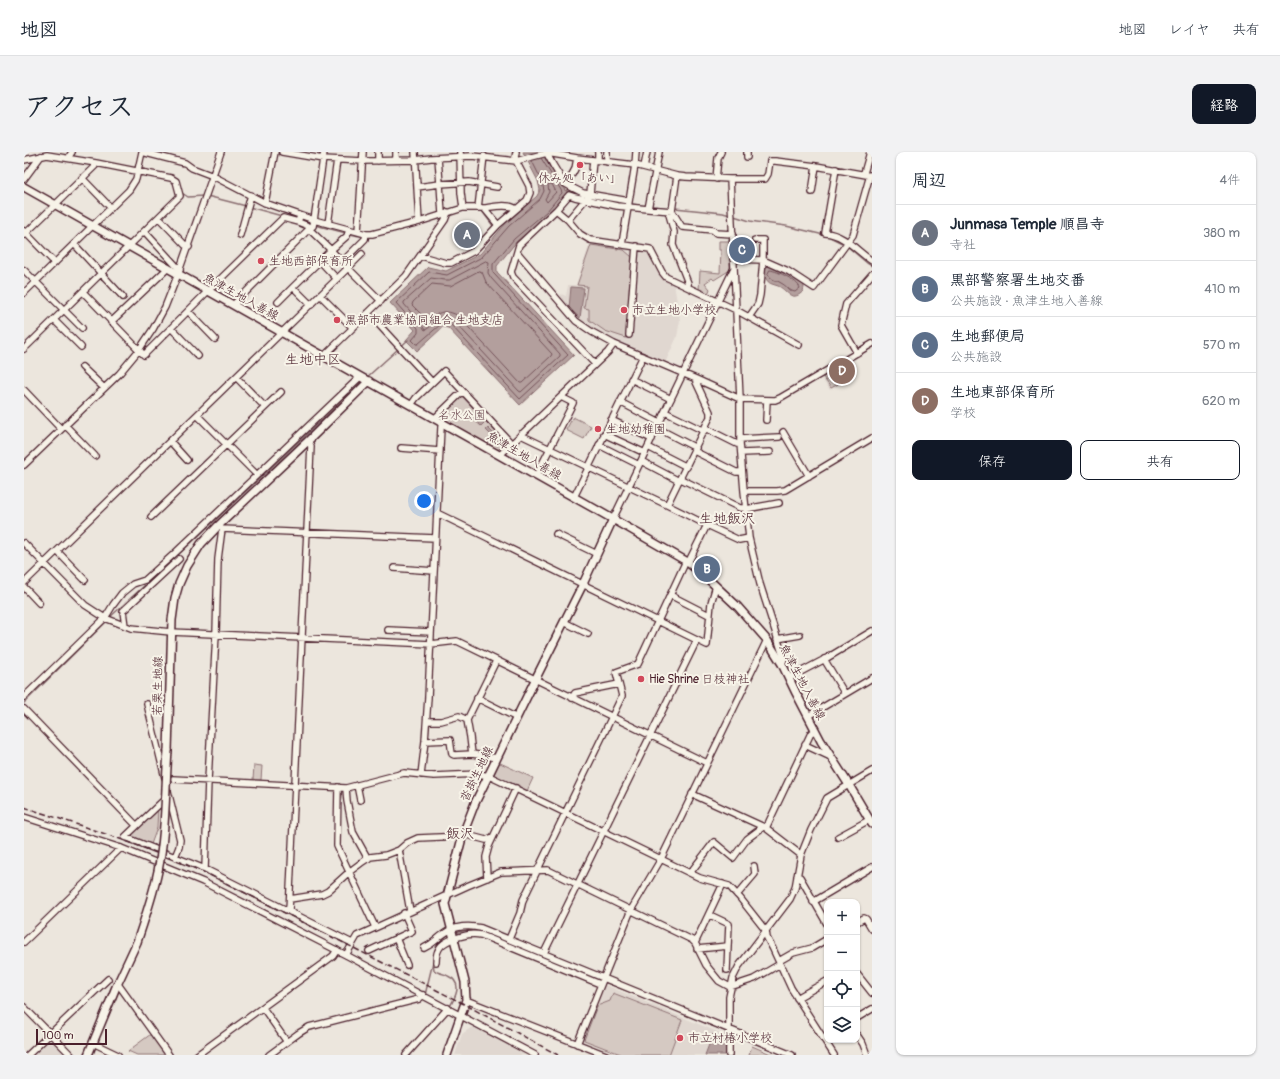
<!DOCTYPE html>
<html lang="ja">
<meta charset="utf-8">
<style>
body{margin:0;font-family:Pangolin,"Klee One",sans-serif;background:#f2f2f3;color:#1f2937}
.controls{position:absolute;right:12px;bottom:12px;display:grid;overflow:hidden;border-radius:8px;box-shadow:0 1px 3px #0004}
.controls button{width:36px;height:36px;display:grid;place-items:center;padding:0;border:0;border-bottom:1px solid #e0e1e3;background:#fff;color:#1f2937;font:20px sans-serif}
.scale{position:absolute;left:12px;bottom:10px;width:71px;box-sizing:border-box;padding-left:4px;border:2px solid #4a1f2b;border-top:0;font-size:11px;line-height:14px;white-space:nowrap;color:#4a1f2b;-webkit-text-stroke:3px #f7f3e8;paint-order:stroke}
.you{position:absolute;left:400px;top:349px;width:14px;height:14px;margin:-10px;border:3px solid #fff;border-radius:50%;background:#1a73e8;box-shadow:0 0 0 6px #1a73e833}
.badge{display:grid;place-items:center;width:26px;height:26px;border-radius:50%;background:#111827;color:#fff;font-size:13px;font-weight:700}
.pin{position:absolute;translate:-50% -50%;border:2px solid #fff;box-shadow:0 1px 4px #0006}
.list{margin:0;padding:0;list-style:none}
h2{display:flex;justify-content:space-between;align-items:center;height:52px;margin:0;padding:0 16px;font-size:17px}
h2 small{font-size:13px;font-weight:400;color:#747a83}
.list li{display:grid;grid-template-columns:26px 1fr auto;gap:12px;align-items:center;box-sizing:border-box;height:56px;padding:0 16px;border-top:1px solid #e0e1e3}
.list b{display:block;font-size:15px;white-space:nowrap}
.list p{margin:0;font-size:13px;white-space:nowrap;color:#747a83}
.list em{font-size:13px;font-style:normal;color:#747a83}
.actions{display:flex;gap:8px;padding:12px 16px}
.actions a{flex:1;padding:9px 0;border:1px solid #111827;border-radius:8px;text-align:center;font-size:14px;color:#111827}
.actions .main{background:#111827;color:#fff}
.icon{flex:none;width:22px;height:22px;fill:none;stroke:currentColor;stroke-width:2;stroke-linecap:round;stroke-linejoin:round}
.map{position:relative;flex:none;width:848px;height:903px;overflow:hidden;border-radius:8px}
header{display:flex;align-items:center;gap:24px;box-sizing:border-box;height:56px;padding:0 20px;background:#fff;border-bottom:1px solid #e0e1e3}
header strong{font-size:19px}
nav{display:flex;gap:22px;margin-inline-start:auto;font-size:14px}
.intro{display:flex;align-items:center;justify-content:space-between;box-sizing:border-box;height:96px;padding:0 24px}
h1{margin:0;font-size:28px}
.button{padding:10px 18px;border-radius:8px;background:#111827;color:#fff;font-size:14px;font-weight:700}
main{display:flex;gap:24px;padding:0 24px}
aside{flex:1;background:#fff;border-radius:8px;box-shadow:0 1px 3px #0004}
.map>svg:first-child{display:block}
.built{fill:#e0d7d0}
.green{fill:#d5c9c2;stroke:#907476}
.water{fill:#b39f9d;stroke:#896c6f}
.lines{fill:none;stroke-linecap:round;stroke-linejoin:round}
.shore{stroke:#745259;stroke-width:1}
.stream{stroke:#896c6f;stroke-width:1.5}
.minor-casing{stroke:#4a1f2b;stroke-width:8}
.major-casing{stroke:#4a1f2b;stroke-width:10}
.minor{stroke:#f7f3e8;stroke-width:5.5}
.major{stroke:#f7f3e8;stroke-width:7}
.rail{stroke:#4a1f2b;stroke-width:1.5;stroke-dasharray:6 3;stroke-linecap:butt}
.major-bridge-casing{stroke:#4a1f2b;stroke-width:10;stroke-linecap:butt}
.major-bridge{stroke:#f7f3e8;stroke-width:7}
.poi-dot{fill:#d1495b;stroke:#f7f3e8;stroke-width:1.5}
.labels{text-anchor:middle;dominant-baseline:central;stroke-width:4;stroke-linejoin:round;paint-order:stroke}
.poi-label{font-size:12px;fill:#4a1f2b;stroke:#f7f3e8;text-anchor:start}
.street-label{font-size:12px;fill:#4a1f2b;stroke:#f7f3e8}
.park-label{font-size:12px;fill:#6d4a51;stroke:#f7f3e8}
.quarter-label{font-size:14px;fill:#4a1f2b;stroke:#f7f3e8}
</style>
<header>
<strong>地図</strong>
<nav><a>地図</a><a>レイヤ</a><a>共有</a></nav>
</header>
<div class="intro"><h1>アクセス</h1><a class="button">経路</a></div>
<main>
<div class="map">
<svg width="848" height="903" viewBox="0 0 848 903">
<rect width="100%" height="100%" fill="#ece6dd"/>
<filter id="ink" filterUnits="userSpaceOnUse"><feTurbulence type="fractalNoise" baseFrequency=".025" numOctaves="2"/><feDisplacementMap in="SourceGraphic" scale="8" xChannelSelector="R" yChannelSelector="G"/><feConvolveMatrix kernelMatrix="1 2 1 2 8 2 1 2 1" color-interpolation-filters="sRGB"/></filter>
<g filter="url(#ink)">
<!-- built -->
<path class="built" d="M566 91 592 93 625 99 650 132 656 168 653 185 641 211 571 179 555 169 536 147 537 142 542 144 544 133H552Z
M822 211 829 224 806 238 797 225Z
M579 832 703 884 702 903H594L558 888Z
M448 875 503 903H431L438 882Z
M26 884 45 903H10L9 901Z"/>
<!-- green -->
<path class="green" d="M695 89H705L706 118 690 128 688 126 681 131 686 137 684 142 675 138 676 119 696 121 697 98H695Z
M567 93 600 98 608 105 602 186 581 179 565 168V157L560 156 563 134 553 133Z
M813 217 818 224 816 226 818 230 807 236 799 225Z
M437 243 480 289 481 291 479 295 472 298 414 265Z
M549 265 567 274 560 287 542 278Z
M474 610 509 626 503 639 468 623Z
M230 613 238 614 237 628H229Z
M134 656 133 676 126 695 107 687V682Z
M589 841 658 868 645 903H599L560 888 573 854 586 849Z
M127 882 143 903H113L104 899Z
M728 894 749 903H725Z"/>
<!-- water -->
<path class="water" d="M499 0H518L523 10 544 41 526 62 493 89 473 114V120L550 203 496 253 424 176 419 175 393 199 382 188 391 178 366 151 404 115 422 119 456 102 482 71 513 44 516 38 514 29Z
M744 114H750L778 130 780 134C780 138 779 140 776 142 766 149 762 137 754 134 752 133 750 133 748 132 744 131 742 127 740 123L741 117Z
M547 135 560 136 556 166 545 156Z
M450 261 454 263 460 271 457 274 448 266 447 263Z
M464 276 475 287 477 291 473 294 468 284 462 278Z
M689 882 702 888V903H681Z"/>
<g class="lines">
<!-- shore -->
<path class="shore" d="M508 9 518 29 520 39 516 47 485 74 458 105 423 123 405 120 372 151 394 176V181L388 188 392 192H394L417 172H426L496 247 544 203 471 123 469 121V112L490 87 523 59 538 41 537 38 517 6
M526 32H528L532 40 523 50 521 47 525 40 524 33Z
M462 109 465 110 464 121 467 126 536 202V204L497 240 495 239 430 169C415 160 412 173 401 178L397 172 380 152V150L407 126 421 128H425Z
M746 118C754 119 774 129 776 136L771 140C765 139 763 134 757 131 751 127 749 130 744 122Z
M455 119 458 120 462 130 528 202 527 204 498 231H496L433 163C418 156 414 162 403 168L388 153 389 150 408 132 426 134Z"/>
<!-- stream -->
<path class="stream" d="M0 5 10 3
M146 23 153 27
M541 38 556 43
M158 41 164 45 179 44
M183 44 222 54
M567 46 603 51
M607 52 623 54
M627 54 647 56
M225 55 258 64
M651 56 699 61 706 63
M436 59H458L470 75
M710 64 726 69 762 74 800 83
M291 73 322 81
M326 82 340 85
M804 84 820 92
M823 94 843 111 848 114
M342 226 384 188
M85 466 167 391 340 228
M0 551 83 469
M431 781 442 778H454L577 828
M580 830 642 854
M401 843 409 810
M425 856C431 846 440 831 424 824 420 821 414 822 410 818 408 803 411 788 427 782
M653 859 703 880
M284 879 294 876
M706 881 760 903
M271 888 281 881"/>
<!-- minor casing -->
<g class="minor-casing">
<path id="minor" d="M118 0 161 11 168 16 189 24 241 51 290 68 342 82H348L395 70 439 56H460L474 73
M258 0 299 7 339 9 391 8 407 6 448 4 492 9 523 1 553 6 611 13 653 24 662 25 706 27H741L744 22 746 9H751L792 14 848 24
M372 0V8
M391 0 395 70
M436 0 437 41 439 56
M522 0 529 13 540 31 549 36 559 41 605 49
M46 3 48 0
M723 5V0
M414 6 416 32 445 30 473 35
M0 8 23 3 72 11 71 14 0 83
M574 8V0
M354 9V0
M583 10V0
M620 15 623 0
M812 17 801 81C820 82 833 99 848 109
M840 21 846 0
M58 26 87 56
M0 27 17 4
M692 27 694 6 697 0
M706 27 716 247V291L720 339 725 386 736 432 760 507 758 512
M543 32 551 17 553 6
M393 35 416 32 418 62
M788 40 792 14
M241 51 251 0
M454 56 460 4
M460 56C468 55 485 51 492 57
M624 57 648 59 658 75 689 78 692 81 709 82
M532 58 544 68 556 82 566 88 626 97 638 120 642 125 712 158 775 193
M644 59 650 80 649 93 664 131V135
M648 59 653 24
M135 66 161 93 165 95
M544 68 566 42 569 8
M274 70 287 75
M304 72 313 8
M0 79 31 111
M121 80 156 118
M334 80 339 0
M216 83 227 43
M50 92 99 145
M598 92 611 13 612 0
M493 100 552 169 568 180 590 192 672 227 716 247 751 248 756 246 848 192
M338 102 324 116 357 149
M397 104 422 111H427L450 99 474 73 503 48 506 41 505 34 492 9 491 5 492 0
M709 107 739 108 764 119 790 136 829 83 846 23
M296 109 313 127
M318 110 307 98 323 84 325 78
M0 118 58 176
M59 140 120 203 185 138 259 66 274 70 276 64
M0 141 105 38 112 27 118 0
M296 143 329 176
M254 150 269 135
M210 152 285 77
M287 153 269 135 307 98 285 77 289 74 290 68 300 0
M164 159 191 187
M344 161 408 230
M725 165 734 152 736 143 739 108V88H731
M30 168 57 195
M87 170 144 116
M147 176 174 204
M605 183 612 94
M0 197 156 44 152 29 147 26 72 11
M833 201 817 173 822 152 848 122
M300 204 382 124 421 68 424 60
M571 212 489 125 487 120 495 93 532 58 545 43 551 45 593 54 624 57 635 0
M58 215 80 236
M212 225 241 255
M607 227 647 247
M0 238 37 277
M596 250 636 271
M387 253 392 246 420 219 487 291
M641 260 680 279
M173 263 233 323
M411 266 438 240
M587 268 628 287
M742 268 743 248
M41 273 71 304
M633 276 672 296
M681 276 713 292 716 291
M759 280 785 324
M497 282 499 284 643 353
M580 282 621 301
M716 287 755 285
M146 289 163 308
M575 293 615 313
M624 295 663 315
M377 296 416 299
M670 299 712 320H717
M717 301 746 300
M476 303 584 200 590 192
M617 309 655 329
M0 313 95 222 115 198 129 177 141 155 154 122 197 0
M512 324 549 251 537 245
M657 327 716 356H722
M720 339H753L761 338 848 286
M550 345 619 204
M722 357 755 351
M413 361 683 493 687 451 692 434
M127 365 257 240
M589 367 709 118
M683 373 715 388 725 386
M196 375 198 377 411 386
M532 382 573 402
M0 391 61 453 81 466 107 476 147 480 407 492 433 489 683 611
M33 399 61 428
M664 411 683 373 643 353 686 265V260L672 230V227
M370 416 410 419
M0 431 324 116 318 110 341 87 342 82
M0 435 15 451
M646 443 685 463
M540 470 564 482
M101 474 99 459 155 407
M364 478 407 480
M753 487 776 483
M800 507 821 542
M472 509 443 568 446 585 448 602 473 606
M765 526 803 506 848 479
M0 545 81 466 89 453 98 441 109 432 121 428 150 402 336 225
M453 546 493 566
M548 546 551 541 595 532
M123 552 141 626
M0 557 112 673
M784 564 848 526
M403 569H417L435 564 443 568
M401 589 426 588 428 602 430 603 448 602
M781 593 807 605
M397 623 401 589 404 545 417 275 418 270
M149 627 322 636 380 621 410 624 455 622 465 624 676 726 705 734 716 746 742 779 743 786 749 797 767 836 810 903
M333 633 336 648
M314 635 313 694 351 775
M322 636 323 649 329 680 344 707
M144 639 156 688 155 695 151 705 181 717 328 791
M668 642 742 676 777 703
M143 645 101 685 151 705
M0 665 97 696 179 730 322 803 511 903
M742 676 787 581 791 578
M439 682 462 688 469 685
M814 685 845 668
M375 698 386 759
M181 717 184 628 192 482 194 407 198 377
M666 721 690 690 709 706 723 687 739 675
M773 724 776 725 803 772
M463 726 462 705 465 694 492 636
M713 743 731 722 730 714
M266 747 298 742 304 739 325 720 337 711 346 705 362 703 375 698 383 691 394 686 439 684
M789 750 848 715
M265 759 287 294 284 289
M833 770 840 766 842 767 848 777
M372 786 383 813
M485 787 496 761 499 748 598 544 592 520 614 512 662 409
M0 790 97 696
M671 791 699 732
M400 796C411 791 412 787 421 781 431 774 445 773 457 776L768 903
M673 797 704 794 705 772 686 763
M345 799 388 779 380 761
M520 801 673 488
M322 803 333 784 443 734 477 720 524 718 668 788 671 791 682 813 695 829 706 835 730 827 756 812
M755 809 769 801 788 796 803 787
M412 810C412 795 419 790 432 786 441 783 448 781 457 783L576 832
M703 818 704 794
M833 822 848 841
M94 832 145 903
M773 846 803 829
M442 848 582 903
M0 855 47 903
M239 856 263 890
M833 866 848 857
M833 883 839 892 843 903
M69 891 94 903
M553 892 607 758 637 707 743 488
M4 903 84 827
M173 903 309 804 313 798
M245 903 275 881 285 875 395 847 399 843
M382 903 424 856
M705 903V845L709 826 715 814 766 747 771 736 777 703 787 678 803 646 848 619"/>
</g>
<!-- major casing -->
<g class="major-casing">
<path id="major" d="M0 35 594 370 662 409 681 424 714 455 743 488 758 512 772 541 797 589 825 633 848 672
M144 599 148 468 151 446 155 432 163 414 177 392 194 374 284 289 345 229
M64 903 92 835 113 790
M423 903 442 848 441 830 421 752 439 682 451 651 511 528 559 432 589 367"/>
</g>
<!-- minor -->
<use href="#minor" class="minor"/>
<!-- major -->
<use href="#major" class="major"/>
<!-- rail -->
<path class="rail" d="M0 655C63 676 126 695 186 723L440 852 534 903"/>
<!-- major-bridge casing -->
<g class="major-bridge-casing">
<path id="major-bridge" d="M113 790C121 766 129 743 134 719 142 680 141 639 144 599"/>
</g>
<!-- major-bridge -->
<use href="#major-bridge" class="major-bridge"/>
</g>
</g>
<!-- markers -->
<g class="poi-dot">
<circle cx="556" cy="13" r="4"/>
<circle cx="237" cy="109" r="4"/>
<circle cx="600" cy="158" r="4"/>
<circle cx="313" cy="168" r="4"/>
<circle cx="574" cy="277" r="4"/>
<circle cx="617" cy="527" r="4"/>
<circle cx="656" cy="886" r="4"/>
</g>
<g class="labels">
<!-- poi labels -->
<g class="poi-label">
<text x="556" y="26" text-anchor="middle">休み処「あい」</text>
<text x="245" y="109">生地西部保育所</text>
<text x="608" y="158">市立生地小学校</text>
<text x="321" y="168">黒部市農業協同組合 生地支店</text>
<text x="582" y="277">生地幼稚園</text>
<text x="625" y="527">Hie Shrine 日枝神社</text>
<text x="664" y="886">市立村椿小学校</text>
</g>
<!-- street labels -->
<g class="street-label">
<text transform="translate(217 145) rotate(29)">魚津生地入善線</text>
<text transform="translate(500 304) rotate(30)">魚津生地入善線</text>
<text transform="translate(778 530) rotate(62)">魚津生地入善線</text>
<text transform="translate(134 534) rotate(-89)">若栗生地線</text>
<text transform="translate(453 622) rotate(-64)">沓掛生地線</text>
</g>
<!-- park labels -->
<g class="park-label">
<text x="438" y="263">名水公園</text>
</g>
<!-- quarter labels -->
<g class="quarter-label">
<text x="289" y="207">生地中区</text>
<text x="703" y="366">生地飯沢</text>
<text x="436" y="681">飯沢</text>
</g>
</g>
</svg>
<div class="controls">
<button>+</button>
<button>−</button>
<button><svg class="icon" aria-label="locate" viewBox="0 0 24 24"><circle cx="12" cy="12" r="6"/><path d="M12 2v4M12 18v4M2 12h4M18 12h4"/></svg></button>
<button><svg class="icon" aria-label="layers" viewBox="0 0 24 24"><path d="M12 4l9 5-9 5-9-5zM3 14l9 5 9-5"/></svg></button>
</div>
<div class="scale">100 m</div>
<div class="you"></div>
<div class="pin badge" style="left:443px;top:83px;background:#6b7280">A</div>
<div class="pin badge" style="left:683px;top:417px;background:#5c6f8a">B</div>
<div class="pin badge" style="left:718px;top:98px;background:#5c6f8a">C</div>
<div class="pin badge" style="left:818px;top:219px;background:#8d6e63">D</div>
</div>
<aside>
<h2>周辺<small>4件</small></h2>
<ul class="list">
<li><span class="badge" style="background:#6b7280">A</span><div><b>Junmasa Temple 順昌寺</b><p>寺社</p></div><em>380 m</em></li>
<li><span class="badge" style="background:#5c6f8a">B</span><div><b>黒部警察署生地交番</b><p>公共施設 · 魚津生地入善線</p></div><em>410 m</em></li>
<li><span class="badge" style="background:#5c6f8a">C</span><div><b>生地郵便局</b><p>公共施設</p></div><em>570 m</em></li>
<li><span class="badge" style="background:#8d6e63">D</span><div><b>生地東部保育所</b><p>学校</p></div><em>620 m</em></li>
</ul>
<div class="actions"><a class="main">保存</a><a>共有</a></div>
</aside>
</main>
